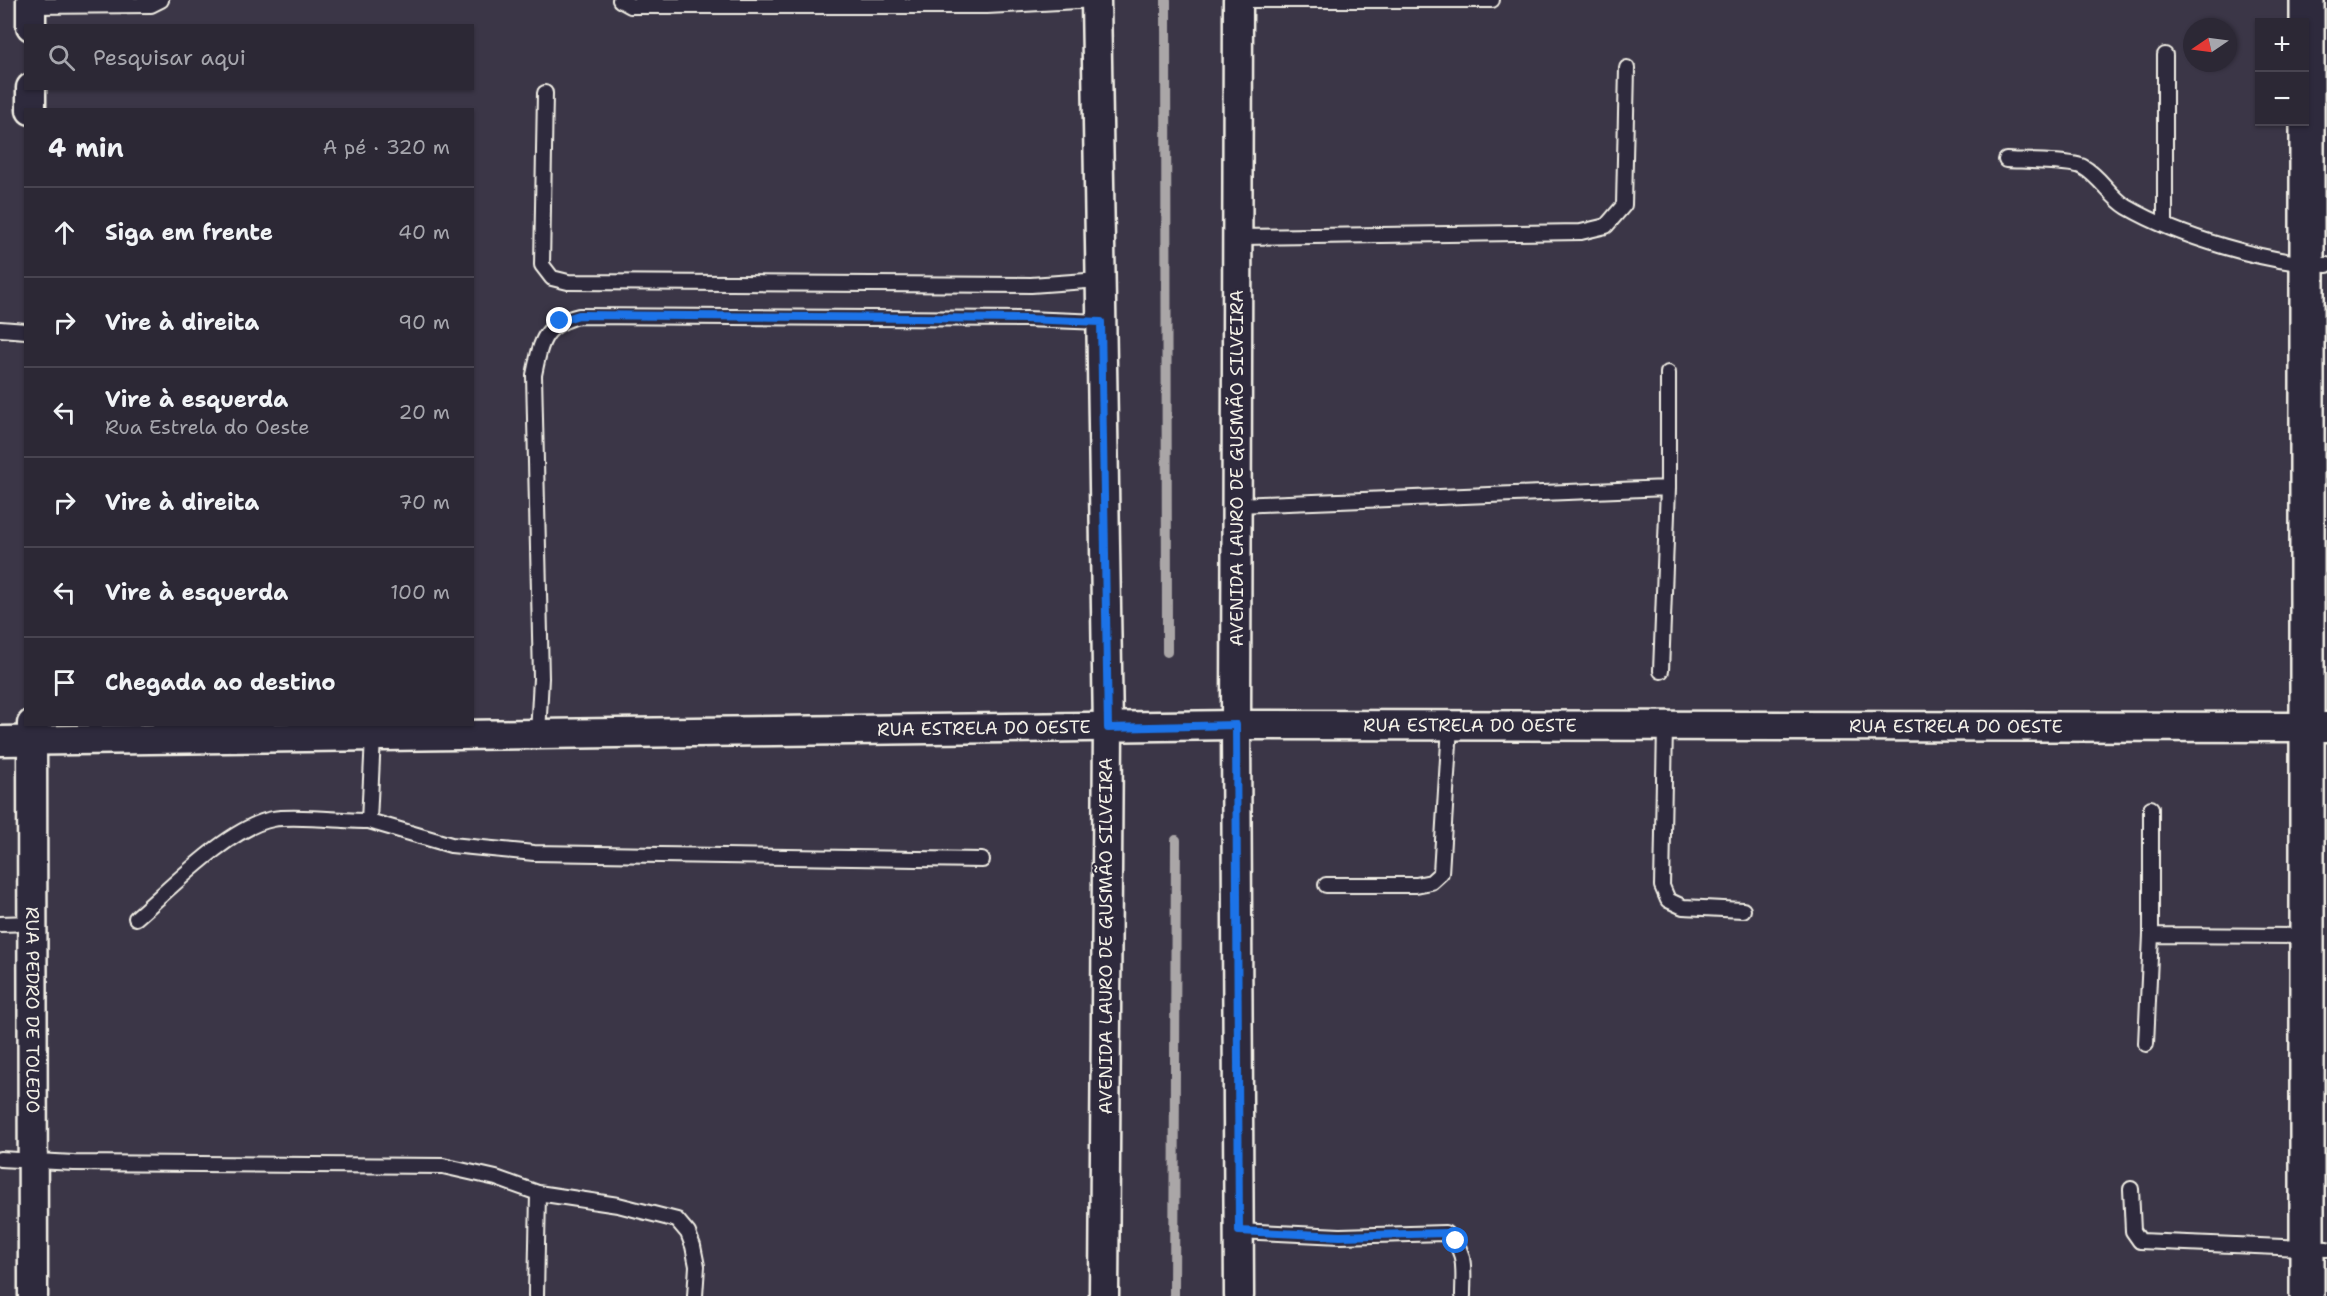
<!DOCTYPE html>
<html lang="pt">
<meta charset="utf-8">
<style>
body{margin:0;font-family:"Shantell Sans",sans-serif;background:#34303d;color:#f1f3f6}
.controls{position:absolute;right:18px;top:18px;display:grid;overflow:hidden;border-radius:0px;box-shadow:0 2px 4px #0004}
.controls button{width:54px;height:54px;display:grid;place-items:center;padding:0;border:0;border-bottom:2px solid #484450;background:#2c2835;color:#f1f3f6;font:30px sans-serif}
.compass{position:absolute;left:2183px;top:18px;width:54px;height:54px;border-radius:50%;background:#2c2835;box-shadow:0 2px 4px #0004;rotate:257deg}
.stop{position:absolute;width:18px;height:18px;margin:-14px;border:4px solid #1a73e8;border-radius:50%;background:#fff}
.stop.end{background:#1a73e8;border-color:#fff;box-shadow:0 2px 6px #0008}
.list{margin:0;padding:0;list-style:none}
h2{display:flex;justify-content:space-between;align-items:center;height:78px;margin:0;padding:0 24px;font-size:26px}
h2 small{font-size:20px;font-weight:400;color:#a6a6ad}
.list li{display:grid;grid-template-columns:39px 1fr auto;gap:18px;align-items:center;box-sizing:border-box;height:90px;padding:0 24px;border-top:2px solid #484450}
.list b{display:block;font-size:22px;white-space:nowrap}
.list p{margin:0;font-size:20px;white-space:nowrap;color:#a6a6ad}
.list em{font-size:20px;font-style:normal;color:#a6a6ad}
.icon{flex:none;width:33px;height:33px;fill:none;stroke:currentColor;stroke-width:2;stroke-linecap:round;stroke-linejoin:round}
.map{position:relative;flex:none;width:2327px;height:1296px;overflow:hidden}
.search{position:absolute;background:#2c2835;box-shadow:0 2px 4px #0004;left:24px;top:24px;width:450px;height:66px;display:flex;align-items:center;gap:15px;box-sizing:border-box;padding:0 21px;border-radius:0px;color:#a6a6ad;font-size:22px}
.panel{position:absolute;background:#2c2835;box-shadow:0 2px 4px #0004;left:24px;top:108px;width:450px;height:618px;border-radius:0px}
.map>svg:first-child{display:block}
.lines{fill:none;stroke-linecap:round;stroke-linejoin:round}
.stream{stroke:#aaa6a7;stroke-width:10}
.lane-casing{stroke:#f4f1e8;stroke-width:18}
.street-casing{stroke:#f4f1e8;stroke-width:33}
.secondary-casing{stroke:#f4f1e8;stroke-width:38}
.lane{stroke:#2f2a3d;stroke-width:14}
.street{stroke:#2f2a3d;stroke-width:28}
.secondary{stroke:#2f2a3d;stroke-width:33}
.route{stroke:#1a73e8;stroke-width:8}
.labels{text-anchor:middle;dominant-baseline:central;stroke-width:4.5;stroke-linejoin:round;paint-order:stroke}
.street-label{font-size:18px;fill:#f4f1e8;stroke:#2f2a3d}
</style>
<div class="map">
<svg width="2327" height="1296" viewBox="0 0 2327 1296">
<rect width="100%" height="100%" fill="#3b3647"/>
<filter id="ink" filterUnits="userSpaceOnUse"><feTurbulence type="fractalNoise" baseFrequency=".0167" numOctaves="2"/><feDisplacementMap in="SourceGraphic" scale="12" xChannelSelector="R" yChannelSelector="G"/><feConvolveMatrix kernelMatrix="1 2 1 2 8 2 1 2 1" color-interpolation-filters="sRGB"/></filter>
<g filter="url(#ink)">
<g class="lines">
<!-- stream -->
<path class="stream" d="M1166 0 1167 652
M1174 1296 1176 840"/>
<!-- lane casing -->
<g class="lane-casing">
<path id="lane" d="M620 0 631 6H987L1096 0
M1243 0H1492
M31 6 151 5 161 0
M2165 55V225
M545 93 542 265 552 278 568 282 1031 285 1100 280
M2006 160C2022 161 2072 161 2083 167 2101 177 2110 197 2127 207 2177 236 2269 264 2327 265
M1238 237 1581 232 1606 226 1624 205 1627 68
M0 329 26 331
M1668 373V488
M1237 505 1668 488 1661 671
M1665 727 1662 886 1668 900 1683 907 1743 910
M538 734 541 678 534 375C541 341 543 325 579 316L1026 319 1101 322
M2151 808V935
M369 821 451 845 534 853 982 860
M1326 885H1416L1431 882 1441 873 1450 726
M136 918C170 889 229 827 273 819 296 815 343 821 369 821L373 737
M0 924 32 923
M2146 1044 2151 935 2307 936
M0 1159 74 1163 443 1166 496 1178 538 1193 618 1205 677 1220 688 1233 693 1246 697 1266 695 1296
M2131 1189 2133 1231 2140 1241 2327 1249
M1239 1231 1340 1236 1445 1233C1468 1249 1463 1270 1463 1296
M536 1296 538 1193"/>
</g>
<!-- street casing -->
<g class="street-casing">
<g id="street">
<path d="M31 0V26"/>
<path d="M1096 0 1108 728 1104 1296"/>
<path d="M1238 0 1236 725 1239 1296"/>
<path d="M31 88V110"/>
<path id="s1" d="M32 724 33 1296"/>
<path id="s2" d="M0 741 1236 725 2327 727"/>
</g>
</g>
<!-- secondary casing -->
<g class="secondary-casing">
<path id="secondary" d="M2307 0V1296"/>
</g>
<!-- lane -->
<use href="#lane" class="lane"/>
<!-- street -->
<use href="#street" class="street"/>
<!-- secondary -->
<use href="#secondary" class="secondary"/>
</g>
</g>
<g class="lines" filter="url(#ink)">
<!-- route -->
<path class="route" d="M560 321 579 315 1026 319 1101 322 1108 728 1236 725 1239 1231 1340 1236 1445 1233 1456 1241"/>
</g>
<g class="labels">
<!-- street labels -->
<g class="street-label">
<text transform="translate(1237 468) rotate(-90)">AVENIDA LAURO DE GUSMÃO SILVEIRA</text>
<text stroke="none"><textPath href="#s2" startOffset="1470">RUA ESTRELA DO OESTE</textPath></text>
<text stroke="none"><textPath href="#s2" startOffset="1956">RUA ESTRELA DO OESTE</textPath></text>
<text stroke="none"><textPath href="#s2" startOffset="984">RUA ESTRELA DO OESTE</textPath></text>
<text transform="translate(1106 936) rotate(-90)">AVENIDA LAURO DE GUSMÃO SILVEIRA</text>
<text stroke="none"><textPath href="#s1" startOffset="286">RUA PEDRO DE TOLEDO</textPath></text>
</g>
</g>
</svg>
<div class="controls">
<button>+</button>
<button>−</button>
</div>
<svg class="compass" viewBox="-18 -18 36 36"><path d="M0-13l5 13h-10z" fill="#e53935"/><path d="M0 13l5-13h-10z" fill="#a6a6ad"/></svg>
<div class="stop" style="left:1456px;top:1241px"></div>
<div class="stop end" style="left:560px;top:321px"></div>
<div class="search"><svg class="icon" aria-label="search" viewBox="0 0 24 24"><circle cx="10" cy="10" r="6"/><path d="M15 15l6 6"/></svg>Pesquisar aqui</div>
<section class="panel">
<h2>4 min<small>A pé · 320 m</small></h2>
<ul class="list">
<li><svg class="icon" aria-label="ahead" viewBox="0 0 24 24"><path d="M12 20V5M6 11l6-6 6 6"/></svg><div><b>Siga em frente</b></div><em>40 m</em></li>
<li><svg class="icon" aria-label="right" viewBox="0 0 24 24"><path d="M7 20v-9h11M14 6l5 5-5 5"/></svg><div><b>Vire à direita</b></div><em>90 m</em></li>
<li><svg class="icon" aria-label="left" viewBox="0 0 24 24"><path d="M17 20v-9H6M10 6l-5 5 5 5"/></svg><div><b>Vire à esquerda</b><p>Rua Estrela do Oeste</p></div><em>20 m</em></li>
<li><svg class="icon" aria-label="right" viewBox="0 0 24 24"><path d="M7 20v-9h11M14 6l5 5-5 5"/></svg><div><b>Vire à direita</b></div><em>70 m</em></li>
<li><svg class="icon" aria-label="left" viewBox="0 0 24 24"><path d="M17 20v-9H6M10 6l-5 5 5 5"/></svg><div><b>Vire à esquerda</b></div><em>100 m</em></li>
<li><svg class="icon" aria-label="arrive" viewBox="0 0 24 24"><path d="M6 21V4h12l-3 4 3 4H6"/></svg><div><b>Chegada ao destino</b></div></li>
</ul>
</section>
</div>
